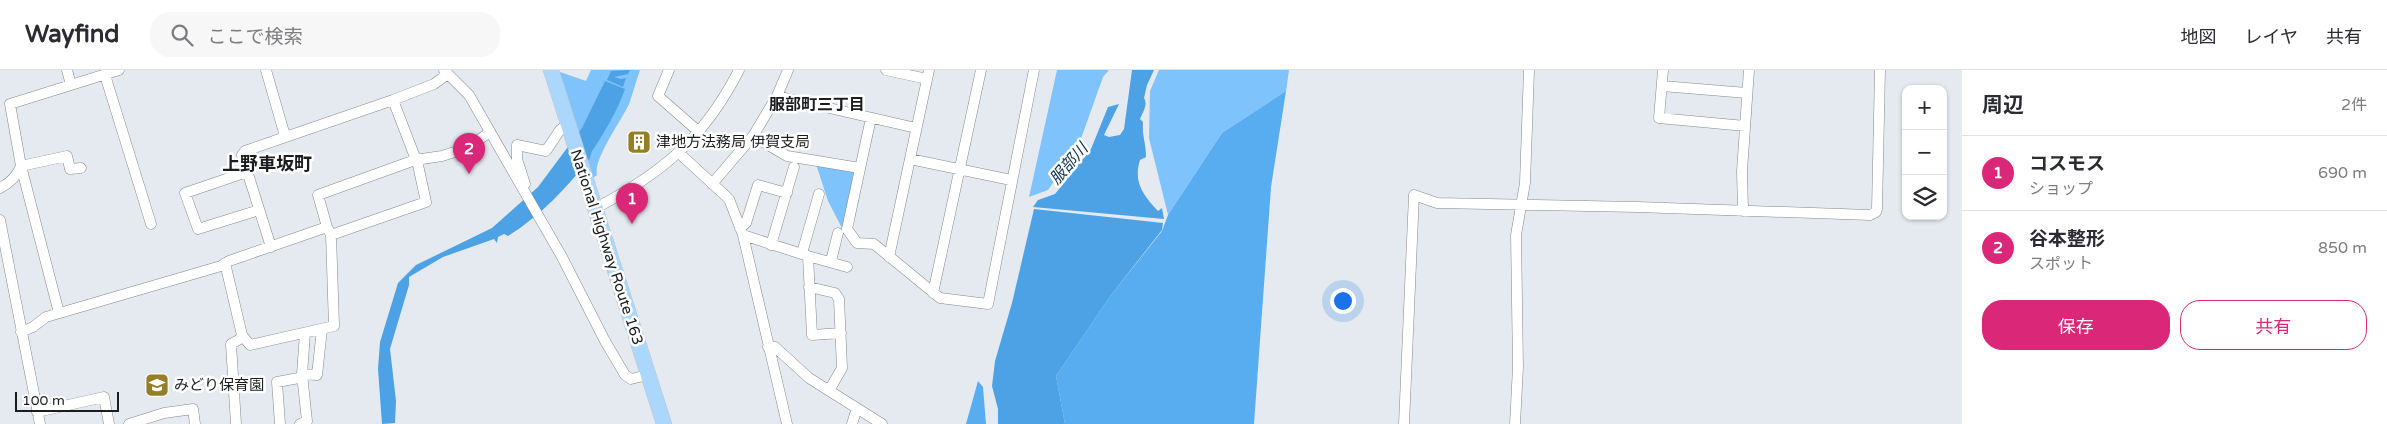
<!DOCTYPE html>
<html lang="ja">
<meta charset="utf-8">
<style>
body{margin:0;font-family:"Varela Round","Noto Sans JP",sans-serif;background:#f7f7f7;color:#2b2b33}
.controls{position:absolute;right:15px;top:15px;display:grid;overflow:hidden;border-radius:10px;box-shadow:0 1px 4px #0004}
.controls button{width:45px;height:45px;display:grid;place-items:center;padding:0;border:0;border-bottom:1px solid #e1e1e2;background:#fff;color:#2b2b33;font:25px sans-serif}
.scale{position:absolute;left:15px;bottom:12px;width:104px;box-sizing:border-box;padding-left:5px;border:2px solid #1a1c1d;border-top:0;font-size:14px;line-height:18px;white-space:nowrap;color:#1a1c1d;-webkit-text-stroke:4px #fff;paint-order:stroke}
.you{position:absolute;left:1342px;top:230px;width:18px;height:18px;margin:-12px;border:4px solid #fff;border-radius:50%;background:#1a73e8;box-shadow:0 0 0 8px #1a73e833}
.badge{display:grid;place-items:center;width:32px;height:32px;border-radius:50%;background:#db2777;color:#fff;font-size:16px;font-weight:700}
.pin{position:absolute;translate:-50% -41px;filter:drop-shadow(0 1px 2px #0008)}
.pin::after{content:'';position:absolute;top:26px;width:18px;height:15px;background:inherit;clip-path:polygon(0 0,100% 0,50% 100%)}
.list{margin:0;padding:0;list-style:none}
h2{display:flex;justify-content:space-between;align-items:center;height:65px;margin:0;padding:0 20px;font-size:21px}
h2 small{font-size:16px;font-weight:400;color:#7c7c81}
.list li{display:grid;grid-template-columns:32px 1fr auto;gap:15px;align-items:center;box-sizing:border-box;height:75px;padding:0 20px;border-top:1px solid #e1e1e2}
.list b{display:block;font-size:19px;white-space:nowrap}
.list p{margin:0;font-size:16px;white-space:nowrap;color:#7c7c81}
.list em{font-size:16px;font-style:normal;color:#7c7c81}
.actions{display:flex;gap:10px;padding:15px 20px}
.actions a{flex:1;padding:11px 0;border:1px solid #db2777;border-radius:20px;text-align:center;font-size:18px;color:#db2777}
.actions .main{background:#db2777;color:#fff}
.icon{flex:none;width:28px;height:28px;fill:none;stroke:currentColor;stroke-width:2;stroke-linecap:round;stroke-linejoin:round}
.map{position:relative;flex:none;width:1962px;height:354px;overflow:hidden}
header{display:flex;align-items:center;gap:30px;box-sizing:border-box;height:70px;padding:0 25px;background:#fff;border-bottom:1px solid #e1e1e2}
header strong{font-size:24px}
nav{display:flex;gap:28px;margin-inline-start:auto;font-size:18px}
.search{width:350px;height:45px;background:#f7f7f7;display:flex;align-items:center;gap:12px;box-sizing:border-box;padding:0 18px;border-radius:20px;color:#7c7c81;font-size:19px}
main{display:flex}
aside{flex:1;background:#fff}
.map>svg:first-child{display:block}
.green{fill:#7fc3fd}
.forest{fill:#58acf0}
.water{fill:#4da2e5}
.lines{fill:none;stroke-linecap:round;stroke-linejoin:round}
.minor-casing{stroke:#84898d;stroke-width:11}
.highway-casing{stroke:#c3c4c4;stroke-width:16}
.minor{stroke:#fff;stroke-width:10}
.highway{stroke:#acd7fc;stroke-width:15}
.labels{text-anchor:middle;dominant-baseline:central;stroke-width:5;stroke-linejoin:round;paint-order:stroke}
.poi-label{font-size:15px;fill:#1a1c1d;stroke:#fff;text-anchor:start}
.street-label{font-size:15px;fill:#1a1c1d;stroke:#fff}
.neighbourhood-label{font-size:16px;font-weight:bold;fill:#1a1c1d;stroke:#fff}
.water-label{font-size:16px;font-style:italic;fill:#0c304b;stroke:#fff}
.quarter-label{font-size:18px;font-weight:bold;fill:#1a1c1d;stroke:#fff}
</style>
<header>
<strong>Wayfind</strong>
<div class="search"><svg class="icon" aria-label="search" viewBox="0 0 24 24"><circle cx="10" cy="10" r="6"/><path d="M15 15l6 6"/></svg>ここで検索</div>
<nav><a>地図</a><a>レイヤ</a><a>共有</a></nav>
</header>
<main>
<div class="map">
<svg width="1962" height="354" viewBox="0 0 1962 354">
<rect width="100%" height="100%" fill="#e4eaef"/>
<!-- green -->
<path class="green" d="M591 0H640C636 11 633 23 629 34 622 50 593 89 597 105L590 110 557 1 586 11Z
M1057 0H1109L1103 7 1078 77 1048 120 1029 127Z
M1159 0H1289L1286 21 1222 63 1168 145 1149 68 1150 21Z
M816 94 853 100 856 103 843 160 828 131Z"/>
<!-- forest -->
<path class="forest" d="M1286 21 1271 117 1254 354H1065L1056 306 1111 225 1162 161 1168 145 1222 63Z
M978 311 983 317 986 354H966Z"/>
<!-- water -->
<path class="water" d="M630 0 628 4 614 7 621 9 626 8 623 17 607 10 611 1Z
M1132 0H1154L1147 15 1144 28C1148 35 1143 42 1140 49L1143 52C1142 67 1146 72 1146 87L1140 90C1133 112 1143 125 1158 141L1162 138 1164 149 1033 137 1038 130 1055 124 1091 79 1108 37 1119 34 1104 65 1109 67 1120 65 1124 59Z
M605 11 625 19C617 42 604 63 591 83L590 88C567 118 540 146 508 166L504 164 498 167 497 173 494 169 443 187 409 207V215L390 279 396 331 395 353 382 354 378 299 380 272 398 213 416 195 492 158 538 117 582 58Z
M1034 139 1163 153 1162 160 1111 225 1056 306 1065 354H998V339L992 316 995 291 1012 233Z"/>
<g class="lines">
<!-- minor casing -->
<g class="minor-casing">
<path id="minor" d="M67 0 71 15
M266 0 285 66
M444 0 469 25 562 187 605 271 625 305 631 309 647 305
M669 0 658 26 699 62
M886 0 927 9
M1663 0 1659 48 1745 56
M105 5 151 154
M1662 16 1747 23
M777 26 916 58
M871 48 847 159 857 173 874 174 940 228 988 234 1034 0
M753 66 787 86 860 98
M679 83 729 129 743 165 787 354
M910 89 1011 110
M247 102 185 123 198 159 259 140
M525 114 517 89V75L546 81 560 60 568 54
M712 114 753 66 777 26 788 0
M0 118C10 113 17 106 21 96L67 86 70 99 81 98
M594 139C661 104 704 69 739 0
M1743 141 1742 101 1749 0
M0 150 40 354
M740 158 746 153 758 115 787 123
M331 165 426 132 418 95 393 30
M743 165 808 186 812 265 841 263
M771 175 794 97
M271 177 242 85 245 81 393 30 434 14 448 4
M802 183 819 124
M808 186 847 197
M889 187 929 0
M831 191 838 163
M225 193 242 265 250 275 334 256 331 165 327 157
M809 217 835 223 839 229 842 298 830 319
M933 223 981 0
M59 243 21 96 10 34 119 0
M21 262 33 257 46 247 221 196 229 191 327 157 318 125 415 90 442 86 467 78 490 62
M768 277H775L809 308 882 354
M37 342 104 327 109 354
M129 354 164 343 193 339 195 354
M236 354 231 274 240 269 242 265
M280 354 277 312 299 308 302 304 317 305 322 259
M300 354 307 351 302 304 305 263
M852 354 857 338
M1404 354 1414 125 1437 133 1637 137 1870 145 1876 142 1877 139 1880 0
M1515 354 1518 297 1516 165 1525 113 1529 0"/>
</g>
<!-- highway casing -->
<g class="highway-casing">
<path id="highway" d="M551 0 664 354"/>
</g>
<!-- minor -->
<use href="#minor" class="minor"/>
<!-- highway -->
<use href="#highway" class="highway"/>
</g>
<!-- icons -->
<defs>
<g id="building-square" transform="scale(1.25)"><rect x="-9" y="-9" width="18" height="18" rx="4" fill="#947f26" stroke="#fff"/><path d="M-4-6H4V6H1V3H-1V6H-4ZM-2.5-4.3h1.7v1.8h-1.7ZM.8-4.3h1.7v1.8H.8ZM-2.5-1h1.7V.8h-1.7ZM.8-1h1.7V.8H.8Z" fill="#fff"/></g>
<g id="school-square" transform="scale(1.25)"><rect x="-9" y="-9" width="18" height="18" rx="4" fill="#947f26" stroke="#fff"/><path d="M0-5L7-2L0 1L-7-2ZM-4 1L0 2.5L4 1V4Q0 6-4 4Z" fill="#fff"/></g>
</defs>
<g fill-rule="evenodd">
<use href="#building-square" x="639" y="72"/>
<use href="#school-square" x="157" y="315"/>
</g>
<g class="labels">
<!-- poi labels -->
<g class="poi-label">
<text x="656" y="72">津地方法務局 伊賀支局</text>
<text x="174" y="315">みどり保育園</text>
</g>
<!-- street labels -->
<g class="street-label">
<text transform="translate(607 177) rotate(72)">National Highway Route 163</text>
</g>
<!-- neighbourhood labels -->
<g class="neighbourhood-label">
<text x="817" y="35">服部町三丁目</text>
</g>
<!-- water labels -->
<g class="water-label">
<text transform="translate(1069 94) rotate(-49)">服部川</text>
</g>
<!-- quarter labels -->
<g class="quarter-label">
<text x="267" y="94">上野車坂町</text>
</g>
</g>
</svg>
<div class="controls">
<button>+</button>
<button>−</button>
<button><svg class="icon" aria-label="layers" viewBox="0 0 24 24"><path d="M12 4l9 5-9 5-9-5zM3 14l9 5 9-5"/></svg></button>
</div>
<div class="scale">100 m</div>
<div class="you"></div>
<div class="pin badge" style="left:632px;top:154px">1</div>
<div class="pin badge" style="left:469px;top:104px">2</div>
</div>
<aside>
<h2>周辺<small>2件</small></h2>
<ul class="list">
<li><span class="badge">1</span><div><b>コスモス</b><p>ショップ</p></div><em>690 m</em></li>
<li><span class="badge">2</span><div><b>谷本整形</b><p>スポット</p></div><em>850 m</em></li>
</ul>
<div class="actions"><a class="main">保存</a><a>共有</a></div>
</aside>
</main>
